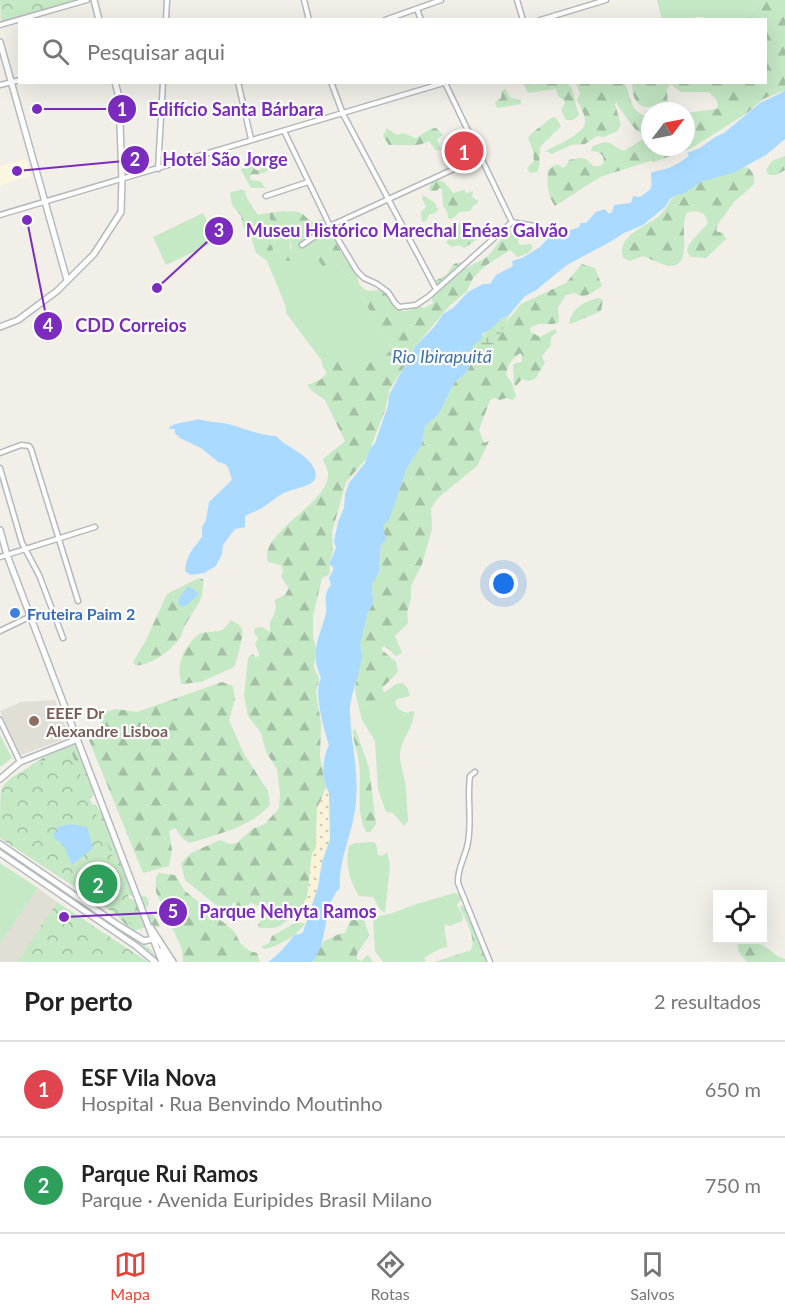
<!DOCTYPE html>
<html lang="pt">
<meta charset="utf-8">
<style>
body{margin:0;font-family:Lato,sans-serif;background:#f2f2f2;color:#222}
.controls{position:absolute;right:18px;bottom:18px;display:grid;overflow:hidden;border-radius:0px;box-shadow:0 6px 24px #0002}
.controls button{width:54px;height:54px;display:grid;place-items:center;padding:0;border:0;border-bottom:2px solid #e0e0e0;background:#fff;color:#222;font:30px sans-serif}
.compass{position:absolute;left:641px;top:102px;width:54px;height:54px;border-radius:50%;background:#fff;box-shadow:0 6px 24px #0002;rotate:58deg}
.you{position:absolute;left:504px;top:584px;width:21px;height:21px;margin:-15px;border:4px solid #fff;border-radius:50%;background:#1a73e8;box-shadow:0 0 0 9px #1a73e833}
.badge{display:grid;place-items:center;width:39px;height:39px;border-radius:50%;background:#ea4335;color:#fff;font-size:20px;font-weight:700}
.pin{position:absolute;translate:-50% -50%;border:3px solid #fff;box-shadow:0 2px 6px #0006}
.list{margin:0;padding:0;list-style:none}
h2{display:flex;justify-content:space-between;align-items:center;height:78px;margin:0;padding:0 24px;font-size:26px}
h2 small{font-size:20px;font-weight:400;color:#767676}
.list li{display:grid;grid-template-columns:39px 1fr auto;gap:18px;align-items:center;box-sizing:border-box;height:96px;padding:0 24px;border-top:2px solid #e0e0e0}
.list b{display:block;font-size:22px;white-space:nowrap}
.list p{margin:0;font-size:20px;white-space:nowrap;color:#767676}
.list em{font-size:20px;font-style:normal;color:#767676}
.icon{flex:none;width:33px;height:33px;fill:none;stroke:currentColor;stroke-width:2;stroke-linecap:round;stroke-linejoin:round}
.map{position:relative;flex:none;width:785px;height:962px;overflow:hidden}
.search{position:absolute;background:#fff;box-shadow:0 6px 24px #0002;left:18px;right:18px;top:18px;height:66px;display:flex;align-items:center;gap:15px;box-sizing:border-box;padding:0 21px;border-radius:0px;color:#767676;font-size:22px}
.sheet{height:270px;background:#fff}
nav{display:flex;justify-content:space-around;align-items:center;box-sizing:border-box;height:84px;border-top:2px solid #e0e0e0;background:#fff;font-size:16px;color:#767676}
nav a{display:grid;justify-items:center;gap:3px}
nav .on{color:#ea4335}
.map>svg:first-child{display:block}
.commercial{fill:#fef7e0}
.education{fill:#e1ded6}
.green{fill:#c5e8c5}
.forest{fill:url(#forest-firs)}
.wetland{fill:url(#wetland-marsh)}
.sand{fill:url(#sand-dots)}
.park{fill:url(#park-crowns)}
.water{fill:#aadaff}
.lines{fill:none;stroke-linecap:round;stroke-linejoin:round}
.street-casing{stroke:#b5b8bc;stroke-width:7}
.secondary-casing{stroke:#b6babf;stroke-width:8}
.street{stroke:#fff;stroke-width:4}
.secondary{stroke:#fff;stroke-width:5}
.shop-dot{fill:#3f7fe0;stroke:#fff;stroke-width:2}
.education-dot{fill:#8d6e63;stroke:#fff;stroke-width:2}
.labels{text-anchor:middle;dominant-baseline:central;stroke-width:4.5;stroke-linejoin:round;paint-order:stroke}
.shop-label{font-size:16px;font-weight:bold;fill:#366cbe;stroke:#fff;text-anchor:start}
.education-label{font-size:16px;font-weight:bold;fill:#785e54;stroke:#fff;text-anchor:start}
.water-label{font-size:18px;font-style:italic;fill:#4174aa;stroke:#fff}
.leader{fill:none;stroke:#7b2cbf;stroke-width:2}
.callout-dot{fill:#7b2cbf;stroke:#fff;stroke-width:2}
.mark-label{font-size:18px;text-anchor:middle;font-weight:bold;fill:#fff}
.callout-label{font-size:18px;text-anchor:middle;font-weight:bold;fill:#7b2cbf;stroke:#fff;stroke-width:4.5;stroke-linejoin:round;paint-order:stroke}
</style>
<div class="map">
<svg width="785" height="962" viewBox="0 0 785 962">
<defs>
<pattern id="forest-firs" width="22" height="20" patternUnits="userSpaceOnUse" patternTransform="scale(1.5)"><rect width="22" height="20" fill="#c5e8c5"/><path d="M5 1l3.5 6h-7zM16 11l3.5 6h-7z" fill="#a3c0a4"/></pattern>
<pattern id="wetland-marsh" width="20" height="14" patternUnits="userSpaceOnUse" patternTransform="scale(1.5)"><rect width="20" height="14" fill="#c5e8c5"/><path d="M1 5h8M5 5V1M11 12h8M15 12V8" fill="none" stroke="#a3c0a4"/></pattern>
<pattern id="sand-dots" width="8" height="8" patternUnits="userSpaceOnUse" patternTransform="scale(1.5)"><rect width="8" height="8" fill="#fbf3d9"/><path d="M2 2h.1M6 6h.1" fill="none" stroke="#cec8b4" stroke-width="1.8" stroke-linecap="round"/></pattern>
<pattern id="park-crowns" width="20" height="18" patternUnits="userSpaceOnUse" patternTransform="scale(1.5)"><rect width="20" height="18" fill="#c5e8c5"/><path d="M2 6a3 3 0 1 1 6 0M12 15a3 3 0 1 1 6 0" fill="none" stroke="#a3c0a4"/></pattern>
</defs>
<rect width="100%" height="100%" fill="#f1efe8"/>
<!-- commercial -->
<path class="commercial" d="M26 159 31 176 2 184V187H0V166Z"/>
<!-- education -->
<path class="education" d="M55 700 67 730 59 733 62 740 21 755 0 711 21 702Z
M38 888 57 902 17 962H0V944Z"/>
<!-- green -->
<path class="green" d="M657 0H758V2C748 19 717 20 701 17 695 16 697 18 691 19 682 21 671 19 662 20Z
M203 213 217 241 166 265 153 237Z
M269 213 276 247 282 260 292 248 289 237 293 228 294 231 314 233 324 224 329 236 323 238 336 269H340L351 277 391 349C383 363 362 364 348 369L336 360 323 358 322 361 286 313V307L267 261 273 265C277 244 270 247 259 234L257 215Z
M403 683 408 689 410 696 397 699 395 702C397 710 401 711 408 713L411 711H414C415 727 400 739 400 756 400 766 405 777 406 788 407 799 407 810 408 821L404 826 393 813 386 812 378 789 375 741 362 720 356 696 365 707 382 696V691L385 692 396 684Z
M0 735 12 758 0 767Z
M373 842 376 844 378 855 382 856 387 852 390 865 385 913 380 909 373 897 359 896C349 880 345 864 349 846L355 843Z
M0 863 38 888 0 944Z
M55 885 150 949 160 962 144 948 53 887Z
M454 893 459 894 461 900 457 905 463 916 462 921 450 926 445 924C443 934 448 941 447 947L439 949 424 958 426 961 421 962H383L375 951 373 920C379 914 387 916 395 912 414 904 435 899 454 893Z"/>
<!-- forest -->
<path class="forest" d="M758 0H785V90L763 99 747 113 690 149 654 162 650 161 600 177 555 206C547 195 547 183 548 170L557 164 563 168 566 166 569 160C581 157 585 156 593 166H600L604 162 603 156 598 152 591 151 592 147C612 137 608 145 624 151L646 137 635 129 618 106 617 102 615 104 621 125 617 131 604 137 597 136 585 144 571 145 552 154 546 151C555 146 584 134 585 123 586 116 580 106 577 100L580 93 575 82 624 83C633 97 628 113 650 117V147H686V113L717 109 718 106 716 99 709 92H681L670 84 667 90 668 111C662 111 660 109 654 107 651 106 648 107 645 107 634 105 631 91 633 83L766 82V20L714 19C728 17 755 15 758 0Z
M523 83H532L535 85 540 83H568C576 93 574 103 579 114 577 119 570 122 565 119L561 109 565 103 564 100 558 96 556 89 528 93Z
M505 89 511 98 521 100V104L497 108 495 102 501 98 502 91Z
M555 117 561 126 540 147 539 168 537 172 530 173 527 168 534 161 533 151 528 138 532 133 551 118Z
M387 128 397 135 403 133 416 138 430 129 436 128 443 135 437 139 441 150H435L429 141C416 148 403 144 389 145L383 136Z
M785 156V170L776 175H769L766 170 772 161Z
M250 159 253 160V167L256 170H260L269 160 271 167C266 173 260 175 252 174L250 176 251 180 261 182 265 188H251L241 170Z
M747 167C753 172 755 176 754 184L734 202 718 224 716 231 723 233 726 239 706 258 691 257 687 252 689 244 708 223C705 211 698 209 687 213 678 227 694 266 670 266 662 265 651 259 643 256L630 261 623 258C617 237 640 229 655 219 665 213 668 202 676 194 693 181 725 173 747 167Z
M434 179 444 182 453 193 464 190 466 193 473 191 472 197 478 201 477 204 474 205 470 211 460 212 452 219 448 218 447 211 443 206 442 189 439 188 437 191H430L429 188Z
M242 190 245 191C248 209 267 215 259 234L272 246 277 264 273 265 256 253 251 237 243 226 241 216 232 205 230 195 231 192Z
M423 195 435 203 438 210 435 213 429 215 426 221 422 222 421 212 426 207 422 198Z
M283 211C288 212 294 211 299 212 310 217 306 225 322 219L324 224 314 233 297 239 292 234 293 228 290 230 289 237 292 259 289 261 282 260 276 247 269 213Z
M461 223 466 232 476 228 481 232 482 236 464 248 459 245 452 247 446 243 448 240 454 238 458 225Z
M518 227 524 230 518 242 520 245 531 244 532 248 528 253 518 257 510 250 485 266 473 278 467 291 448 307 408 356 404 367 390 389 385 410 366 459 346 482 332 532 333 550 329 564 330 574 322 578 313 616V635L316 650 314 668 319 678 316 692 321 724 320 757 326 788 317 809 316 848 312 854 307 898 294 914 280 926 273 928H259L258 925 265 913 261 907 251 903 239 910 234 902 226 913 185 880 181 863 191 853 220 840 230 844 237 843 252 829 265 824 279 808 280 794 277 769 266 752 261 733 248 716 244 696 248 658 253 654 255 657 260 656 255 644 258 638 254 632 255 628 262 627 270 632V622L276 610 275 600 285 595 289 588 281 577 283 571 281 565 268 562C258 534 325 505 328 477 329 472 325 465 323 459L345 441 325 400 311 390 307 385 320 380 327 373 322 365V358L325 355 336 359 348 368C362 363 383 363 391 349L351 277 340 269 330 272 324 269 319 261 316 247 323 238H333L348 263 357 273 359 284 364 289 368 291 382 290C396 302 395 320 418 306L424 308 433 303 430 292 436 288 435 281 446 275 454 264 460 262 467 268C474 263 484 260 489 255 499 244 503 231 518 227Z
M582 264 595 268 602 286C593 291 585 301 575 293L566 295 558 307 559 322C550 327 543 320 530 328L531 332 540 337 555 329 557 332 551 337V345L542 356 545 363 535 379 529 381 522 379 516 386 514 384 513 364 522 362V355L520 353C512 359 508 364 506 375L512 383 516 397 513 400 506 398 500 400 494 398 490 400 479 430 484 443 489 441 477 466 439 497 431 508 432 529 422 564 411 586V599L407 612 408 623 395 636 402 653 396 656 386 647H382V650L396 662 398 672 383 687 382 696 365 707 356 696 355 689 362 650 360 645 368 612 373 603 372 584 379 572 383 526 393 507 407 468 422 444 425 426 439 414 454 383 466 373 472 362 486 357 491 352 496 338 503 326 521 304 566 283Z
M599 298 603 300 601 311C593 314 575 323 569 324 572 308 584 301 599 298Z
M199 578 203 579C205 599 196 606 187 622 183 627 183 634 179 639 172 650 149 667 135 665L133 662 146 640 167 594Z
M230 620C235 622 240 624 242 629 244 634 237 662 234 667L201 682 181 684C180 677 178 667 181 660 183 652 194 635 202 633 215 629 222 637 230 620Z
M222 682 233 686 235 699 229 720 244 754 268 791 270 805C251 827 218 834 190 843L183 839 175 828 169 831 172 850 169 866 143 873 89 740 101 733 102 713 116 709 137 712Z
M355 728 369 768 376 824 370 832H366C355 810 362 787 359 763 358 752 353 742 353 731Z
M76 745C83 755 97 786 92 798H89L21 774C28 764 63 747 76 745Z
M92 805H96C100 814 110 819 109 831 115 837 138 888 137 896L125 895Z
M159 873 175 875 184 890 235 932C239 943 245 951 257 953L260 962H183L182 949 156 892V876Z
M142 896 147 897 149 903 147 907H143L146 914 151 913 156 919 160 927 140 928 133 932 111 909 129 898 135 901 136 898Z
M461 905 464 907 488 962H435L471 950C477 939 465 919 460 908Z
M355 910H358L362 913 369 935 357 954V959L361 961 368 955 373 962H312L323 942 339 934 345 933Z
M299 921 305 923C300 934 276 948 263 949L262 946 269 943 272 936Z
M732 940C742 938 755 940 764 946 773 951 775 957 785 959V962H747L738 951V944Z"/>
<!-- wetland -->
<path class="wetland" d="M510 314C506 322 490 354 486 357 482 359 476 360 472 362L470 353 472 346 495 323Z"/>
<!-- sand -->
<path class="sand" d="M326 788 329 792 330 839 322 862 318 887 305 923 295 922 294 914 307 898 312 854 316 848 317 809Z"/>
<!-- park -->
<path class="park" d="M0 0H74L1 21Z
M71 751 142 931 0 838C0 827 0 800 1 790 10 771 52 759 71 751Z
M57 902 148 962H17Z"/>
<!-- water -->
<path class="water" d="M785 90V139L766 155 735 172 701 182 683 194 676 195 670 199 665 207 643 225 624 233 610 242 567 265 535 291 525 296 510 314 501 319 491 329 482 334V338L472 347 470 353 472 362 466 373 454 383 439 414 425 426 422 444 407 468 389 520 383 526 386 540 381 545 379 572 372 584 373 603 368 612 360 645C367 662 350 691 350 709 350 740 359 769 356 801 354 831 338 859 340 888 321 906 330 943 312 962H268C277 956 288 944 294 935L300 934 303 932 318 887 322 862 330 839 329 793C321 779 322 758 329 745 324 730 313 690 321 678 310 652 318 641 325 617 329 605 321 596 331 585L329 578 334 568 329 564 336 548 334 541 338 522 344 508 345 494 349 483 365 463 370 448 375 443 388 406 389 395 415 347 435 326 443 314 453 308 468 292 483 284H490L496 275 513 266 512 261 522 258 540 247 550 236 577 228 580 226V223H586L596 212 605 209 609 214 612 212 614 205 631 203 633 196 640 197C655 186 651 190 651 173 657 170 665 170 671 167 678 164 683 160 689 156L687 153 700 148 715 137 724 133 760 103 779 94Z
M198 419C207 422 218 422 228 424 244 428 258 435 276 436 286 447 299 450 309 461 330 486 297 487 286 492 277 496 270 503 262 508 257 511 251 513 245 516V527L235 529 223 545 222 554 216 566 204 573 190 575 185 571C186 555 193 549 202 537V527L206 520 209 502 232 480 228 467 225 464 218 462 201 448 180 438 175 433V429H170L169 427C180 421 187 423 198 419Z
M187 587 192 588 199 594 187 605 182 607 179 605 178 600Z
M70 824 87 827 93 848 72 865 64 846 55 838 53 833 58 831 57 827Z"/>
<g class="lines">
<!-- street casing -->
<g class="street-casing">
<path id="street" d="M304 0 309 20
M517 0 523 20
M417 9 421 20
M166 20 167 0
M385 20 441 0
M540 20 606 0
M0 25 87 0
M238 82 251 139
M331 82 343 114 436 289
M445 83 512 222
M0 85 20 80
M284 131 330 226 357 271 364 278 377 284 388 292 395 303 399 307 416 305 428 297 512 222 534 226
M158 169 163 82
M266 196 308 182
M0 215 447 82
M302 245 330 226 480 157
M0 453 21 445 29 446 31 449 78 601
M0 468 22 543 39 575 63 638
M0 557 95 527
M0 631 31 616
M0 720 20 762
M475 772 470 776C467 798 472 820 468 842 466 856 457 868 458 883L490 962"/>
</g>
<!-- secondary casing -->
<g class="secondary-casing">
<path id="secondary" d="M94 0 99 20
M0 42 67 280
M0 327 18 320 57 291 94 254 121 212 122 179 119 97 115 82
M0 530 7 555 162 962
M0 779 20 762 78 739
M0 844 118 925 144 941 153 939
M0 853 136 946 155 962
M151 928 173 962
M160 951 167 962"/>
</g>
<!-- street -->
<use href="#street" class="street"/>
<!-- secondary -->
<use href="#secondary" class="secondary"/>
</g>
<!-- markers -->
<circle class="shop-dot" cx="15" cy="613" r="6"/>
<circle class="education-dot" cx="34" cy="721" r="6"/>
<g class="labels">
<!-- shop labels -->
<g class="shop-label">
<text x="27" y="613">Fruteira Paim 2</text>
</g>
<!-- education labels -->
<g class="education-label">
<text x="46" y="712">EEEF Dr<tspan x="46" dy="18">Alexandre Lisboa</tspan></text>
</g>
<!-- water labels -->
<g class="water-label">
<text x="442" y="356">Rio Ibirapuitã</text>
</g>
</g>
<!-- callouts -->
<path class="leader" d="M37 109L122 109M17 171L135 160M157 288L219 231M27 220L48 326M64 917L173 912"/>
<g class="callout-dot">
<circle cx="37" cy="109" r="6"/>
<circle cx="17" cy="171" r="6"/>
<circle cx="157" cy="288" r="6"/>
<circle cx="27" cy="220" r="6"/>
<circle cx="64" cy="917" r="6"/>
<circle cx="122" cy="109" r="15"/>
<circle cx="135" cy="160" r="15"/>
<circle cx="219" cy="231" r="15"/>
<circle cx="48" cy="326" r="15"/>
<circle cx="173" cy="912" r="15"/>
</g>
<g class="mark-label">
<text x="122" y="116">1</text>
<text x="135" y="166">2</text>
<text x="219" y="237">3</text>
<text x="48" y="332">4</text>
<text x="173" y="918">5</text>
</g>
<g class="callout-label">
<text x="236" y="116">Edifício Santa Bárbara</text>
<text x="225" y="166">Hotel São Jorge</text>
<text x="407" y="237">Museu Histórico Marechal Enéas Galvão</text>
<text x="131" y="332">CDD Correios</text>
<text x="288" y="918">Parque Nehyta Ramos</text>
</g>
</svg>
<div class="controls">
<button><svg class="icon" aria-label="locate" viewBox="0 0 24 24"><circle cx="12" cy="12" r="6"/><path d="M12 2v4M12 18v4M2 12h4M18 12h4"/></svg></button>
</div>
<svg class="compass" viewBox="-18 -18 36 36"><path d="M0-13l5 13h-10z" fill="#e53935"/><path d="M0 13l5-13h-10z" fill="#767676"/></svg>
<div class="you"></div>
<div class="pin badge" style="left:464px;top:151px;background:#e0444e">1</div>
<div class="pin badge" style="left:98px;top:884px;background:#2e9e5b">2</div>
<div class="search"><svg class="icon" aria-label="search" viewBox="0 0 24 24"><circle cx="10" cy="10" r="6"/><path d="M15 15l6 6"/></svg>Pesquisar aqui</div>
</div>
<section class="sheet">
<h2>Por perto<small>2 resultados</small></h2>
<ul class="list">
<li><span class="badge" style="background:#e0444e">1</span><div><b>ESF Vila Nova</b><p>Hospital · Rua Benvindo Moutinho</p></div><em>650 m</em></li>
<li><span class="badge" style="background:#2e9e5b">2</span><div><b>Parque Rui Ramos</b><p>Parque · Avenida Euripides Brasil Milano</p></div><em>750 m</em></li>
</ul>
</section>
<nav>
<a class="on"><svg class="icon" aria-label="map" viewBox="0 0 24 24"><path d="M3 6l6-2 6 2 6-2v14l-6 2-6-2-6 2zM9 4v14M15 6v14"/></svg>Mapa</a>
<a><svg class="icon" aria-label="directions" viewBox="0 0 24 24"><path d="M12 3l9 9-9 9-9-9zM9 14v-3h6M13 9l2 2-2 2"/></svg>Rotas</a>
<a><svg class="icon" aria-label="saved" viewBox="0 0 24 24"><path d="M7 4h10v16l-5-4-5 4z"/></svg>Salvos</a>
</nav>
